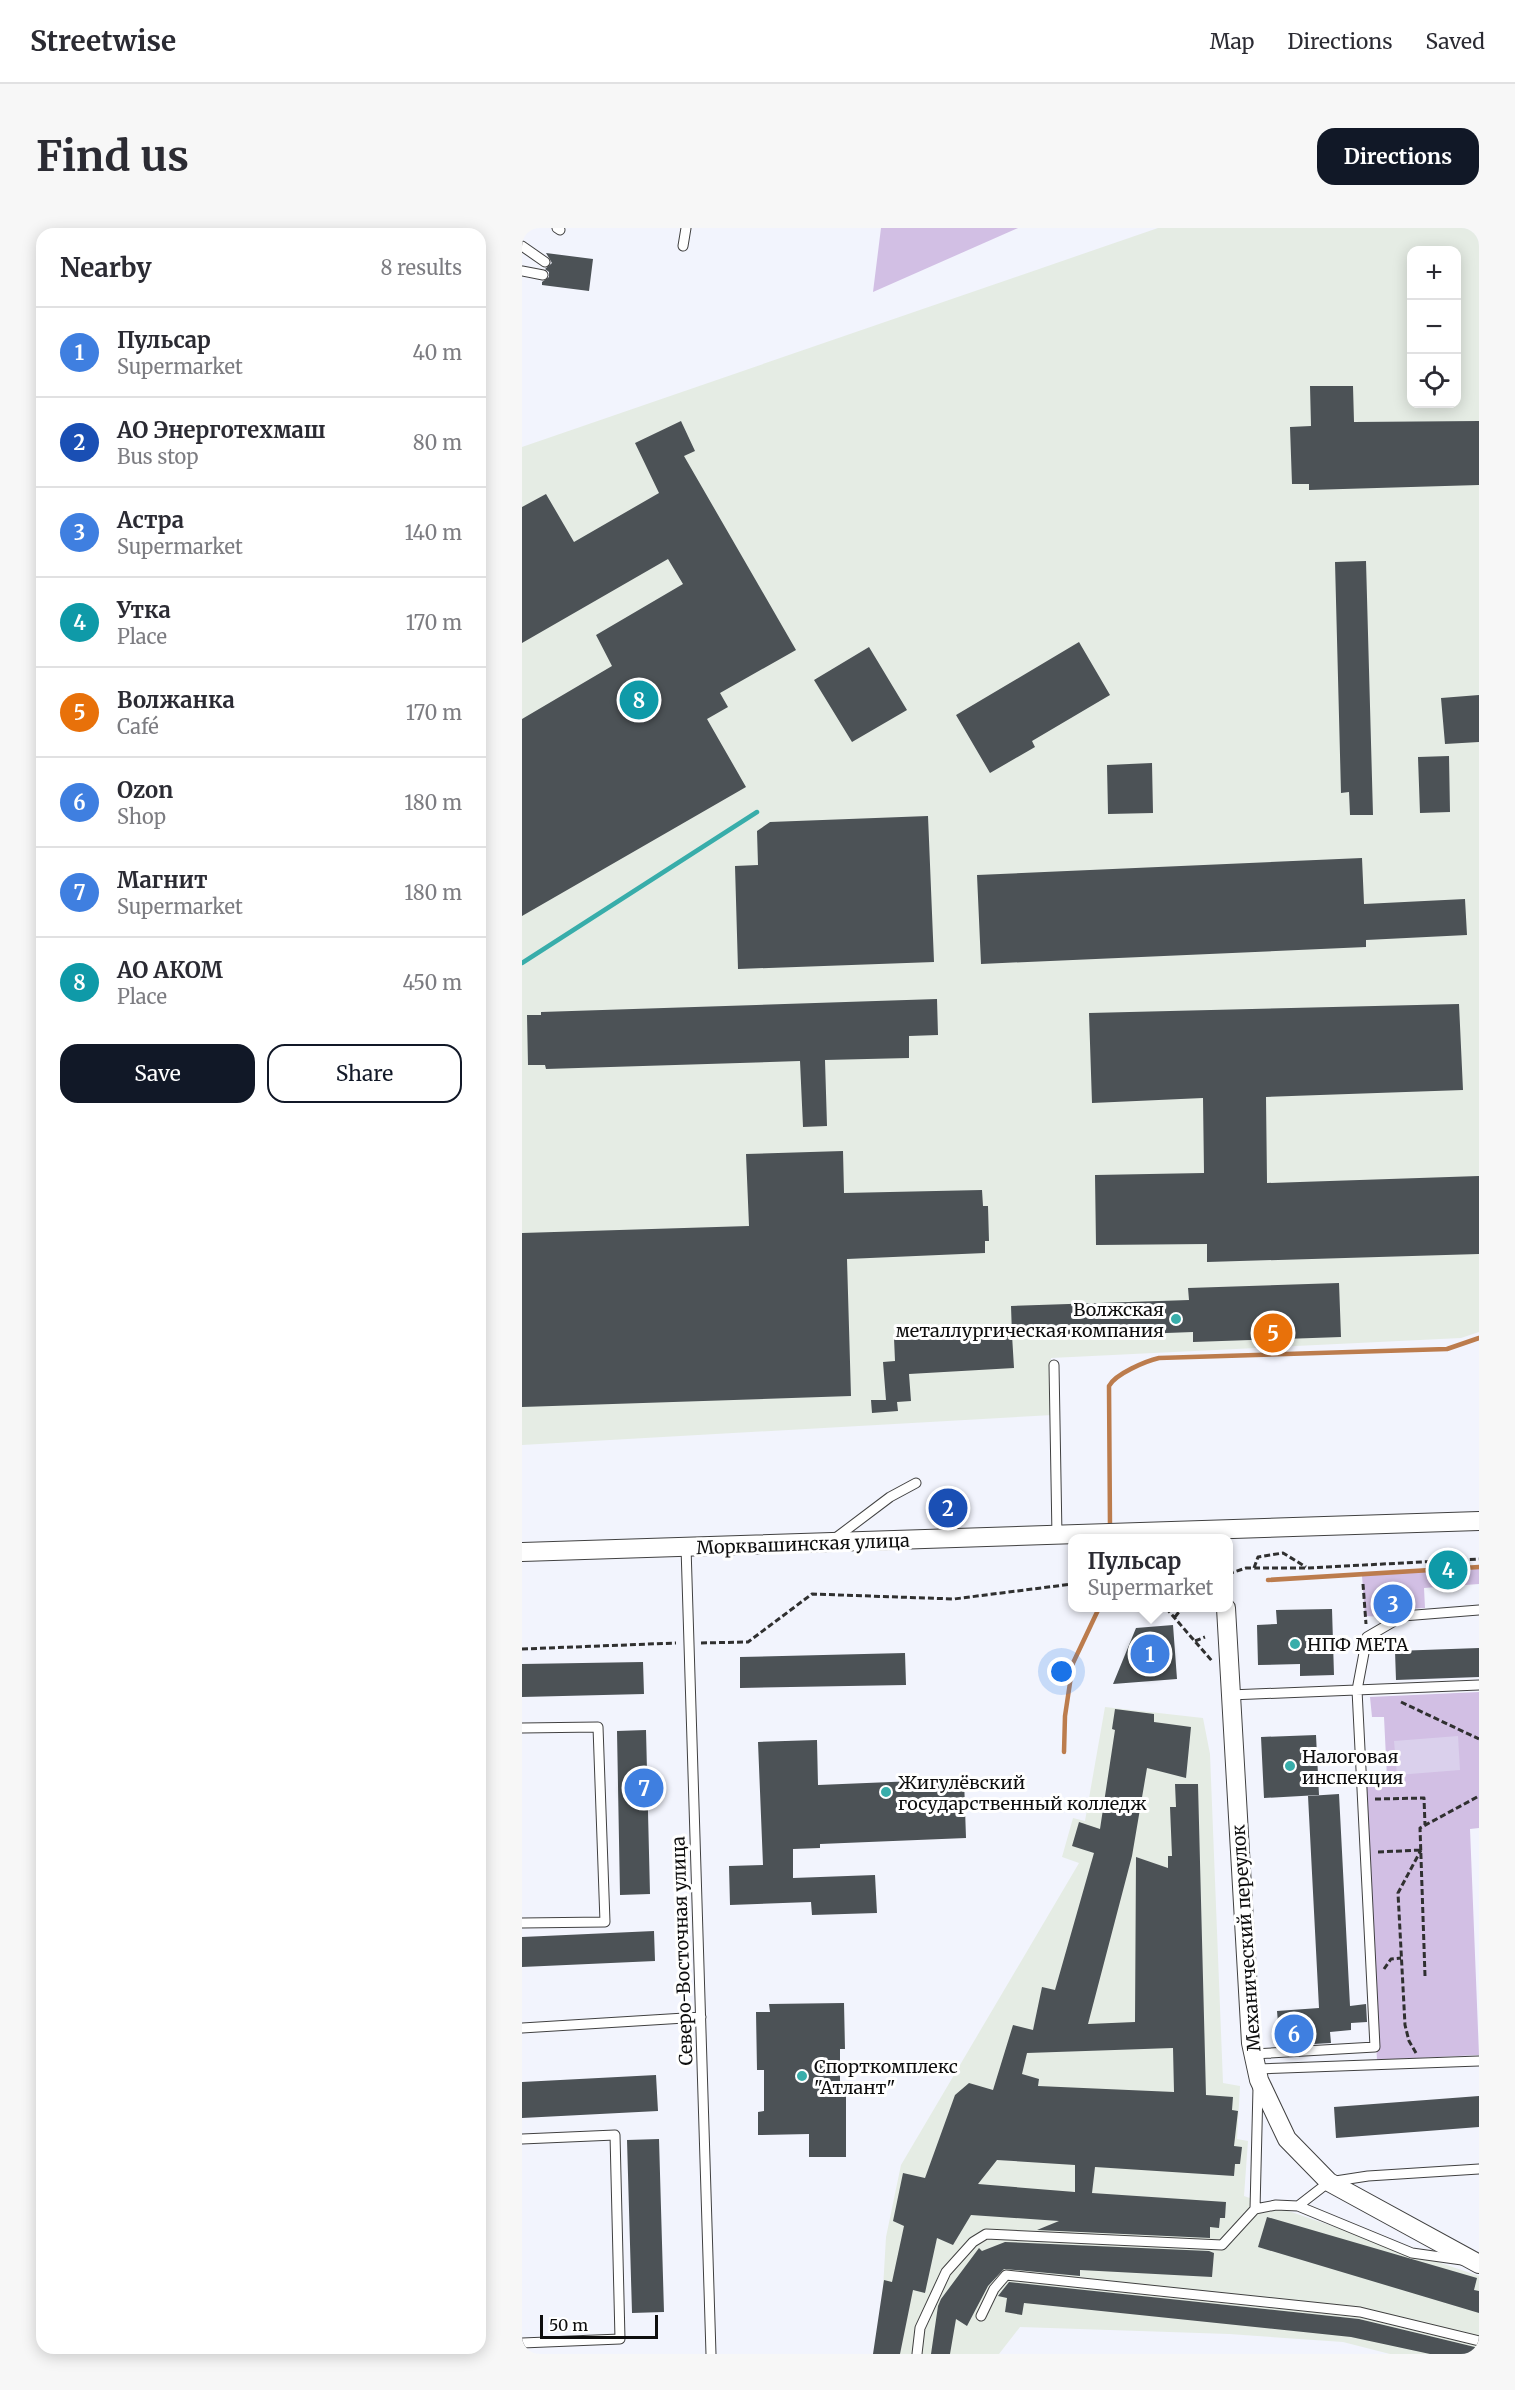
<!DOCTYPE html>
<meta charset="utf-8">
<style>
body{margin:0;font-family:Merriweather,serif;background:#f7f7f7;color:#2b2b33}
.controls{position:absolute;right:18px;top:18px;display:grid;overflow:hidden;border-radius:12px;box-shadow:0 3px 15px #0003}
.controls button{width:54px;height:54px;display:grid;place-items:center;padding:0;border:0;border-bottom:2px solid #e1e1e2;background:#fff;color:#2b2b33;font:30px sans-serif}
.scale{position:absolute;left:18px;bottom:15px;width:118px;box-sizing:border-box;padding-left:6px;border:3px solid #0e0e0e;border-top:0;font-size:16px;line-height:21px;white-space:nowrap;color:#0e0e0e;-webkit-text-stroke:4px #fff;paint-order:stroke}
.you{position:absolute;left:540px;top:1444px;width:21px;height:21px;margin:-15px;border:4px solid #fff;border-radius:50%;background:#1a73e8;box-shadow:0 0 0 9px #1a73e833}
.badge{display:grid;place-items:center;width:39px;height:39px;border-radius:50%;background:#111827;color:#fff;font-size:20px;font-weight:700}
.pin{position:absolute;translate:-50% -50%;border:3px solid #fff;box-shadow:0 2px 6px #0006}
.popup{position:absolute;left:546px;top:1306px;width:165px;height:78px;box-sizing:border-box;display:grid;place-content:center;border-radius:12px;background:#fff;filter:drop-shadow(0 2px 4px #0005);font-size:20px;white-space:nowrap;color:#7c7c81}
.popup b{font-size:22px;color:#2b2b33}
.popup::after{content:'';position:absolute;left:50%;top:100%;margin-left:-12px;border:12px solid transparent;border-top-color:#fff}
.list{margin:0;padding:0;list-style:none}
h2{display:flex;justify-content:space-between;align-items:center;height:78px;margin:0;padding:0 24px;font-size:26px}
h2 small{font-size:20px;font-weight:400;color:#7c7c81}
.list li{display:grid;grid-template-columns:39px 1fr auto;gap:18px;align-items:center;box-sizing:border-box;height:90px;padding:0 24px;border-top:2px solid #e1e1e2}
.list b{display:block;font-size:22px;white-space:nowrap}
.list p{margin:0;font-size:20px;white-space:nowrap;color:#7c7c81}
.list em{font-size:20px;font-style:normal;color:#7c7c81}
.actions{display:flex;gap:12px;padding:18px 24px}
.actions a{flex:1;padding:14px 0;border:2px solid #111827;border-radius:18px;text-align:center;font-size:21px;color:#111827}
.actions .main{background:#111827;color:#fff}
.icon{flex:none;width:33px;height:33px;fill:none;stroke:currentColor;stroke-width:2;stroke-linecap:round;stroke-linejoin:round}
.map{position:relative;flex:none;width:957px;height:2126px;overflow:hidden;border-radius:18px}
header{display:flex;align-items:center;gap:36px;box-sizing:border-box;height:84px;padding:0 30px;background:#fff;border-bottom:2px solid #e1e1e2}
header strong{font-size:28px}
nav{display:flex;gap:33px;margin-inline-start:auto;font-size:21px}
.intro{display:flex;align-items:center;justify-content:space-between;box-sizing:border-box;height:144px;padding:0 36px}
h1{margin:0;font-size:42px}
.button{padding:15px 27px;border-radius:18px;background:#111827;color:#fff;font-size:21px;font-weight:700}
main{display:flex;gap:36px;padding:0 36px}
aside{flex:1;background:#fff;border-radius:18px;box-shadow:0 3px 15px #0003}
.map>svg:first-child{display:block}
.industrial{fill:#e5ece4;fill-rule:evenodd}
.green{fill:#d2bfe4}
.pitch{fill:#dad0ec}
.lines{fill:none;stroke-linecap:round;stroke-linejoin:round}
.stream{stroke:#bc7c4d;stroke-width:4.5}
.building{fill:#4c5256;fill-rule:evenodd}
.lane-casing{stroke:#414141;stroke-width:11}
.street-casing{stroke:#414141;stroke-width:20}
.path{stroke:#303030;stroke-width:3;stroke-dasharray:6 3;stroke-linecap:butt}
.lane{stroke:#fff;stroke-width:9}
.street{stroke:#fff;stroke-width:18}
.rail{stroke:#38adaa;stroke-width:4.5}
.poi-dot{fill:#38adaa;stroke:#fff;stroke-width:2}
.labels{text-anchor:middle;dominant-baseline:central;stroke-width:6;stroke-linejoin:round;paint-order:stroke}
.poi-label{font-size:18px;fill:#0e0e0e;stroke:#fff;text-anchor:start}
.street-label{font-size:18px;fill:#0e0e0e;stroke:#fff}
</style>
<header>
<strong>Streetwise</strong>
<nav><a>Map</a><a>Directions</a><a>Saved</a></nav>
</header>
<div class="intro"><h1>Find us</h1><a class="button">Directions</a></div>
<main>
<aside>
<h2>Nearby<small>8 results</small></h2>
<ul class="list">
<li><span class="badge" style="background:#3f7fe0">1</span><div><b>Пульсар</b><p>Supermarket</p></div><em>40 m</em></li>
<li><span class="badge" style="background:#1a4fb4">2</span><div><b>АО Энерготехмаш</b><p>Bus stop</p></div><em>80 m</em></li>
<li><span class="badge" style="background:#3f7fe0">3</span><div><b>Астра</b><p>Supermarket</p></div><em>140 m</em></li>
<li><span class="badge" style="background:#0f9aa8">4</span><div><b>Утка</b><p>Place</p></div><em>170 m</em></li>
<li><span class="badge" style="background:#e8710a">5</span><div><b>Волжанка</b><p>Café</p></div><em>170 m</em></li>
<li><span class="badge" style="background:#3f7fe0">6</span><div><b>Ozon</b><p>Shop</p></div><em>180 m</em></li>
<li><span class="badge" style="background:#3f7fe0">7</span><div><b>Магнит</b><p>Supermarket</p></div><em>180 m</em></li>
<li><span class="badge" style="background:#0f9aa8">8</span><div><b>АО АКОМ</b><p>Place</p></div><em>450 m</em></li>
</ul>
<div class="actions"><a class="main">Save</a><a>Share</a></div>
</aside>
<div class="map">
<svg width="957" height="2126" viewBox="0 0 957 2126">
<rect width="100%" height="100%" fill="#f2f4fd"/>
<!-- industrial -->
<path class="industrial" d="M636 0H957V1104L939 1110 529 1130 531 1187 0 1217V219ZM890 22H934V176H890Z
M583 1479 681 1490 688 1526 701 1855 718 1858 715 1911 726 1913 722 1968 957 2048V2126H868L821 2114 707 2106 498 2099 477 2126H353L359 2095 364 2009 379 1937 557 1635 540 1629 551 1590 563 1593Z"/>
<!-- green -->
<path class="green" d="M359 0H496L351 64Z
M957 1339V1356L902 1360 903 1380 882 1381 881 1369 859 1370 861 1389 843 1388 840 1348Z
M957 1464V1600L948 1601 957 1827 855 1832 841 1551 865 1550 862 1489H850L848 1469Z"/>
<!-- pitch -->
<path class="pitch" d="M936 1508 938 1542 875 1547 872 1513Z"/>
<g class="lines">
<!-- stream -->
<path class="stream" d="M588 1300 587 1158C593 1146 624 1133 637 1130L925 1121 957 1110
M746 1352 957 1339
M542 1524 543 1488 551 1435 577 1380"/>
</g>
<!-- building -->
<path class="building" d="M24 25 71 31 67 63 20 57V54L27 49V44L23 41 30 35Z
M788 158H831L832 194 957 193V257L787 262V256H770L768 199 789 198Z
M159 193 173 223 162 228 274 422 198 465 206 479 185 491 224 559 0 688V491L90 438 74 407 161 356 146 331 0 415V279L24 266 52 314 137 265 113 215Z
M844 333 851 587H828L827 564 819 565 813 334Z
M557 414 588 467 510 513 513 519 468 545 434 487Z
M347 419 385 482 330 514 292 452Z
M957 467V514L923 516 919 470Z
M927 528 928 584 898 585 896 529Z
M630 535 631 585 586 586 585 537Z
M406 588 412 734 216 741 213 638 236 637 235 603 248 594Z
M840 630 842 676 943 671 945 707 844 712V719L459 736 455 647Z
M415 771 416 807 387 808V830L303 832 305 898 281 899 278 833 24 841 23 837H6L5 787H19V784Z
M937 776 941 862 744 869 745 955 957 948V1026L685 1034V1016L574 1017 573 947 682 945 681 870 570 875 567 785Z
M321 923 322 965 460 962 461 978H466L467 1013H463V1025L325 1031 329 1168 0 1179V1005L227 998 224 926Z
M817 1055 819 1109 671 1114V1104L538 1109V1106L490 1107 489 1078 667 1072 666 1060Z
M490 1107 492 1140 387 1146 389 1173 375 1174 376 1183 350 1185 349 1172H364L361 1134 373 1133 372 1110Z
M881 1368 882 1381 861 1389 859 1370Z
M810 1381 812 1447 778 1448V1436L736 1437 735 1397 755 1396 754 1382Z
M651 1397 655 1451 591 1456 614 1400Z
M957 1420V1449L874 1452 873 1423Z
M383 1425 384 1457 218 1460V1429Z
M121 1434 122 1466 0 1469V1436Z
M593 1481 632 1486V1494L669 1499 664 1550 625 1540 610 1628 566 1796 613 1794 614 1629 646 1640V1628H650L648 1579H654L653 1556H676L684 1867 711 1869 710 1882 716 1883 712 1918 720 1919 718 1936H713L712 1948 573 1939 570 1965 704 1974 703 1990H698L697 2000 688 1999V2010L515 2002 537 1993 449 1987 431 2017 415 2010 403 2065 391 2062 378 2126H351L362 2052 370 2054 382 1998 371 1993 381 1945 403 1950 433 1867 447 1855 471 1862 491 1797 511 1802 520 1759 533 1762 572 1625 550 1618 557 1594 578 1601 593 1502 590 1501ZM651 1820 652 1864 516 1858 517 1851 500 1846 505 1825ZM475 1932 553 1937V1964L456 1956Z
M124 1502 128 1666 98 1667 95 1503Z
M794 1507 797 1567 742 1570 739 1509Z
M295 1512 296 1557 442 1551 444 1610 298 1616V1620L271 1621V1650L353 1647 355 1685 290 1687 289 1674 208 1677 207 1638 241 1637 236 1514Z
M817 1566 828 1778 844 1776 845 1794 829 1795V1802L808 1804 809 1815 758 1818 755 1783 797 1780 786 1568Z
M132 1703 133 1733 0 1739V1709Z
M322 1775 323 1821H318V1855H324V1929H287V1906L236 1907V1884L242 1883V1842H235L234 1784H248L247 1776Z
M134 1847 136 1883 0 1890V1854Z
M957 1868V1899L814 1910 812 1879Z
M137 1911 142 2084 110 2085 105 1912Z
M745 1989 955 2050 952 2062 957 2063V2085L736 2019Z
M483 2014 687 2023 692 2025 690 2049 558 2042V2048L482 2041 466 2058 445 2098 434 2091 428 2126H409L416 2078 419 2071 457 2020 460 2023Z
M487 2054 837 2091 957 2120V2126H908L829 2109 502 2075 500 2087 483 2084 485 2070 476 2068Z"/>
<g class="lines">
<!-- lane casing -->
<g class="lane-casing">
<path id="lane" d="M35 0 38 2
M0 18 23 34
M161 18 164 0
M0 43 21 47
M532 1137 535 1308
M311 1312 368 1269 394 1255
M164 1319 189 2126
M708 1467 957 1457
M0 1500 76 1499 83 1694 0 1695
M0 1800 179 1789
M731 1826 853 1819 835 1462 845 1409 881 1388 957 1382
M735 1841 957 1833
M0 1911 93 1907 98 2111 0 2115
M776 1978 890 2025 940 2032
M733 1981 736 1860
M459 2088 472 2061 484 2047 838 2084 957 2113
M395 2126 398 2100 424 2044 451 2014 464 2006 700 2017 733 1981 754 1977 776 1978 807 1954 846 1948 957 1941"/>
</g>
<!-- street casing -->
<g class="street-casing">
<path id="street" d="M0 1324 957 1293
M704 1380 729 1815 737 1852 765 1911 807 1954 957 2036"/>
</g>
<!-- path -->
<path class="path" d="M732 1340 736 1329 761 1325 784 1339
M706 1346 724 1340H785L957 1331
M841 1356 844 1396
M644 1380 690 1433
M653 1389 660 1380
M673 1413 683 1409
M179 1415 226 1414 290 1366 432 1371 550 1356
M0 1421 154 1415
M879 1474 957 1511
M853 1571 902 1570 903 1597
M856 1624 899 1622
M862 1741 869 1731 879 1730
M903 1748 898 1600 957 1568
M894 1825 887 1813 883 1797 876 1665 899 1622"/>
<!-- lane -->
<use href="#lane" class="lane"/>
<!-- street -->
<use href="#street" class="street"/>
<!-- rail -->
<path class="rail" d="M0 735 235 584"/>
</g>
<!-- markers -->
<g class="poi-dot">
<circle cx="654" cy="1091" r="6"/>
<circle cx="773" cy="1416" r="6"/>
<circle cx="768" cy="1538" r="6"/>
<circle cx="364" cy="1564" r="6"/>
<circle cx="280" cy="1848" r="6"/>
</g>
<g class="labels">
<!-- poi labels -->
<g class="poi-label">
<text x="642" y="1081" text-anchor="end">Волжская<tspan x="642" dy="21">металлургическая компания</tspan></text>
<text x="785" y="1416">НПФ МЕТА</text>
<text x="780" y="1528">Налоговая<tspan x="780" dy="21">инспекция</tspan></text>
<text x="376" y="1554">Жигулёвский<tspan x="376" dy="21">государственный колледж</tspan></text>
<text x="292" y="1838">Спорткомплекс<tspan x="292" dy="21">"Атлант"</tspan></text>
</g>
<!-- street labels -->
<g class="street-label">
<text transform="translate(281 1316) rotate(-2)">Морквашинская улица</text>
<text transform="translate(724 1710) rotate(-94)">Механический переулок</text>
<text transform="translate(160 1723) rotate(-92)">Северо-Восточная улица</text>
</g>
</g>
</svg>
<div class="controls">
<button>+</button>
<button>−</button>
<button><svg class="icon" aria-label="locate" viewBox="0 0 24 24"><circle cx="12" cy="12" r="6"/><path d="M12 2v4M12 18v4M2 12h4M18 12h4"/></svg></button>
</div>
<div class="scale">50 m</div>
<div class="you"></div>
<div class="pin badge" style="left:628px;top:1426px;background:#3f7fe0">1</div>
<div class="popup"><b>Пульсар</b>Supermarket</div>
<div class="pin badge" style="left:426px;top:1280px;background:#1a4fb4">2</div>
<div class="pin badge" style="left:871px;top:1376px;background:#3f7fe0">3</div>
<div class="pin badge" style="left:926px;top:1342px;background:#0f9aa8">4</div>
<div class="pin badge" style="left:751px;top:1105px;background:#e8710a">5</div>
<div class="pin badge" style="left:772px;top:1806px;background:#3f7fe0">6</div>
<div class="pin badge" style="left:122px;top:1560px;background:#3f7fe0">7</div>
<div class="pin badge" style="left:117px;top:472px;background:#0f9aa8">8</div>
</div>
</main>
